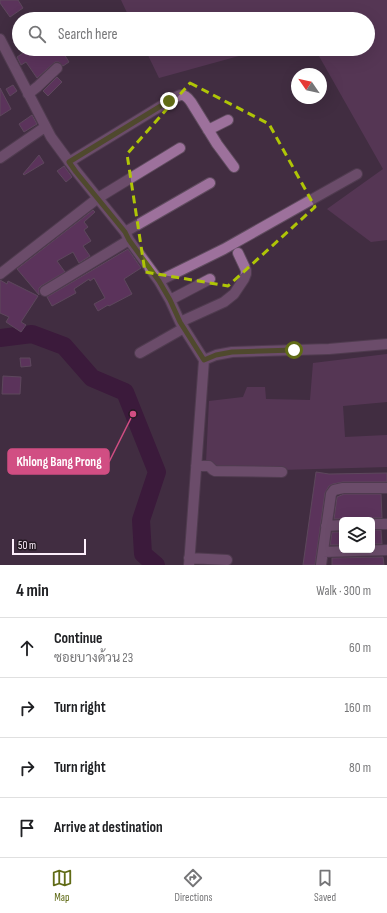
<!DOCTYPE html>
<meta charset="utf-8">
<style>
body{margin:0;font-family:"Sofia Sans Condensed",Sarabun,sans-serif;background:#f6f6f6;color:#202124}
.controls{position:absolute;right:12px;bottom:12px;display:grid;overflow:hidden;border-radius:6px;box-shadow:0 4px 16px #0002}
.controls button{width:36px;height:36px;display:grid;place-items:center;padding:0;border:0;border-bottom:1px solid #e0e0e0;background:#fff;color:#202124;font:20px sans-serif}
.compass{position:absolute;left:291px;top:68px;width:36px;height:36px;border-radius:50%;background:#fff;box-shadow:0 4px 16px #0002;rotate:304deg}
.scale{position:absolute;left:12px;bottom:10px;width:74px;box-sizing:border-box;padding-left:4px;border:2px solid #fdeffc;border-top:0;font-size:11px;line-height:14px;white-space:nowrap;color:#fdeffc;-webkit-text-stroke:3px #231922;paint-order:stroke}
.stop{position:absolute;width:12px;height:12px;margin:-9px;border:3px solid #606b16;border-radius:50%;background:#fff}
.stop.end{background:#606b16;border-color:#fff;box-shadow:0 1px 4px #0008}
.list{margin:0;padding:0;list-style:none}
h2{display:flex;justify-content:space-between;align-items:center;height:52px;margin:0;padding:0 16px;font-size:17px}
h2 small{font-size:13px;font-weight:400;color:#757577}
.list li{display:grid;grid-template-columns:26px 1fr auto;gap:12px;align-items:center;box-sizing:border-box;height:60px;padding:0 16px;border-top:1px solid #e0e0e0}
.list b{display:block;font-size:15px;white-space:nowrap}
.list p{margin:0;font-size:13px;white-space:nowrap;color:#757577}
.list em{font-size:13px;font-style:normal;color:#757577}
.icon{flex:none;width:22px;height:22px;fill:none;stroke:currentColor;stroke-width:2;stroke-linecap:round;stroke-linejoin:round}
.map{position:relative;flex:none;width:387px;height:565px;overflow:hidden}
.search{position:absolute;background:#fff;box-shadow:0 4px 16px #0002;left:12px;right:12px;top:12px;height:44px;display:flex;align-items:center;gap:10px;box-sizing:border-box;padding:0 14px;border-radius:22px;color:#757577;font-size:15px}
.sheet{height:292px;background:#fff}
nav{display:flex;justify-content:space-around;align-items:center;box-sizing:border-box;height:56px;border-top:1px solid #e0e0e0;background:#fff;font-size:11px;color:#757577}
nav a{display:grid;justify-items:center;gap:2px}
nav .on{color:#606b16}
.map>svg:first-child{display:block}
.green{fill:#6d416c}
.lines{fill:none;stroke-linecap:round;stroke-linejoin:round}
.river{stroke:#330333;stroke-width:18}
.building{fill:#7b3b7a;stroke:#7e667d}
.minor-casing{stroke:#604c5f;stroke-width:12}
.minor{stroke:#9d719c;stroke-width:10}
.route{stroke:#606b16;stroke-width:5}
.marked{fill:none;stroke:#afc506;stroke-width:3;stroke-dasharray:8 5;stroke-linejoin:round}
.leader{fill:none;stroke:#d14e83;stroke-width:1.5}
.callout-dot{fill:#d14e83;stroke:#231922;stroke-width:1.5}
.callout{fill:#d14e83;stroke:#d14e83;stroke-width:1.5}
.callout-label{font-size:13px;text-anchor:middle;font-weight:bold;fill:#fff}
</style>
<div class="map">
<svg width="387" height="565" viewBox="0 0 387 565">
<rect width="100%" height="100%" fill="#422d41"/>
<!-- green -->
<path class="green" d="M121 0H387V240L371 242 327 209 383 169 315 49H368V19H130Z
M145 49H264L159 78Z
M387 354V402L343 406 345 437 387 435V467L212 472 206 463 209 401 243 397 247 387H265L266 399 310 400 313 363Z"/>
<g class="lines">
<!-- river -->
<path class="river" d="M0 338 32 334 64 346 92 378 125 392 157 472 141 520 143 554 156 565"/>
</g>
<!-- building -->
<path class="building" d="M0 0H18L23 8 10 17 0 3Z
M29 49H61L69 62 63 66 59 62H55L37 78 26 62 21 65 17 57Z
M57 77 62 82 48 96 43 91Z
M13 85 17 91 10 96 6 89Z
M0 88 11 109 0 116Z
M32 115 37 124 24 132 19 124Z
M39 155 44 163 24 175 23 174Z
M64 166 72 177 66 182 57 171Z
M93 210 95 212 84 222 88 227 84 230 91 241 83 246 90 256 79 263 73 252 57 261 65 272 41 286 39 288V295L17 269Z
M128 249 141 268 124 279 132 294 109 306 108 305 98 311 94 304 105 298 94 278 90 281 89 279 74 289 76 293 52 306 47 297Z
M0 280 7 284 8 281 38 296 21 322 26 325 21 332 6 322 9 317 0 313Z
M20 358H30L31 366 21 367Z
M3 376 21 377 20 394H2Z
M316 472 329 474 387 473V482H343L333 484 329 486 325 493 315 565H303Z
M344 494H381L382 518H372L368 519 348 518V520L342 519H334L337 497Z
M372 530H381L382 544H372Z
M332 532H342V545H330Z
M383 557 384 565H332V558Z"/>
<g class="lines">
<!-- minor casing -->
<g class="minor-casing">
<path id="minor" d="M0 39 51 137 76 171 125 232 129 240 159 281 170 300 180 322 204 360 189 565
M28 94 37 87 57 68
M208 130 228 120
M0 158 45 127
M69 162 169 101C179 95 183 91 191 102L217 144 234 167
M125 232 210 183
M0 274 98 198 180 148
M159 281 224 249 357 174
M45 291 129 240
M170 300 210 279
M180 322 224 302 234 294 244 279 246 274V270L238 253
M140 353 184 328
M204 360 216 355 232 352 329 349 387 344
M196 466H209L213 470 215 471 282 472
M372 524H387
M326 526 342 525
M323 552 387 550
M189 558 227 560
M321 565 331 494 334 490 343 488H387"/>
</g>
<!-- minor -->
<use href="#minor" class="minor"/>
</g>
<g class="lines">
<!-- route -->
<path class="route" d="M169 101 69 162 76 172 125 232 129 240 159 281 170 300 180 322 204 360 216 355 232 352 294 350"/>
</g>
<!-- marked area -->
<path d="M0 0H387V565H0ZM190 83 269 124 315 207 228 286 145 272 127 154Z" fill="#422d41" fill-opacity=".55" fill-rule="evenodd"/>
<path class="marked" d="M190 83 269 124 315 207 228 286 145 272 127 154Z"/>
<!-- callouts -->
<path class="leader" d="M133 414L109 462"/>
<circle class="callout-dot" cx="133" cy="414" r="4"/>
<rect class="callout" x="8" y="449" width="101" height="25" rx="4"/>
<g class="callout-label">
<text x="59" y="466">Khlong Bang Prong</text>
</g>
</svg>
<div class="controls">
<button><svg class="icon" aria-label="layers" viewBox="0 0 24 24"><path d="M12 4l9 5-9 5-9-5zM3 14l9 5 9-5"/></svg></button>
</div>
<svg class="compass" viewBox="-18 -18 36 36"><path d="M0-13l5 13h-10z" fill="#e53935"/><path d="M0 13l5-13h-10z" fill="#757577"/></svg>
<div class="scale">50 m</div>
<div class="stop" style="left:294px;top:350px"></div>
<div class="stop end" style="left:169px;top:101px"></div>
<div class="search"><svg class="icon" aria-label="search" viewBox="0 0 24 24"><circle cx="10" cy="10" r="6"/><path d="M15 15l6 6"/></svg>Search here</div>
</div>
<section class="sheet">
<h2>4 min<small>Walk · 300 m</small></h2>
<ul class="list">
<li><svg class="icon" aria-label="ahead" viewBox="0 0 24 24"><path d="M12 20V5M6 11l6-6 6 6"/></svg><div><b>Continue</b><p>ซอยบางด้วน 23</p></div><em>60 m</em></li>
<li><svg class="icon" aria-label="right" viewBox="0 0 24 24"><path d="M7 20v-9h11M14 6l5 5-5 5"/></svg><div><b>Turn right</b></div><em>160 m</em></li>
<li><svg class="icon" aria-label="right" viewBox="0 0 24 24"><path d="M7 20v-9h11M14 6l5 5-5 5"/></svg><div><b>Turn right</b></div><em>80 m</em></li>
<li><svg class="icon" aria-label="arrive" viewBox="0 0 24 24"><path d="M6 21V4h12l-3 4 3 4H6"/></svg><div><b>Arrive at destination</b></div></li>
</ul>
</section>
<nav>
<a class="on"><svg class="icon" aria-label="map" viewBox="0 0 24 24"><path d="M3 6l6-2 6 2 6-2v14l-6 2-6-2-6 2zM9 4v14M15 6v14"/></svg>Map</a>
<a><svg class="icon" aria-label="directions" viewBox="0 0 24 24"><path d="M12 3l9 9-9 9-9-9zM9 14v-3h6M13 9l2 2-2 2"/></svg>Directions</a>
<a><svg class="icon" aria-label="saved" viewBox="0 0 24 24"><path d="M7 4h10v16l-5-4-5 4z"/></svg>Saved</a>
</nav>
